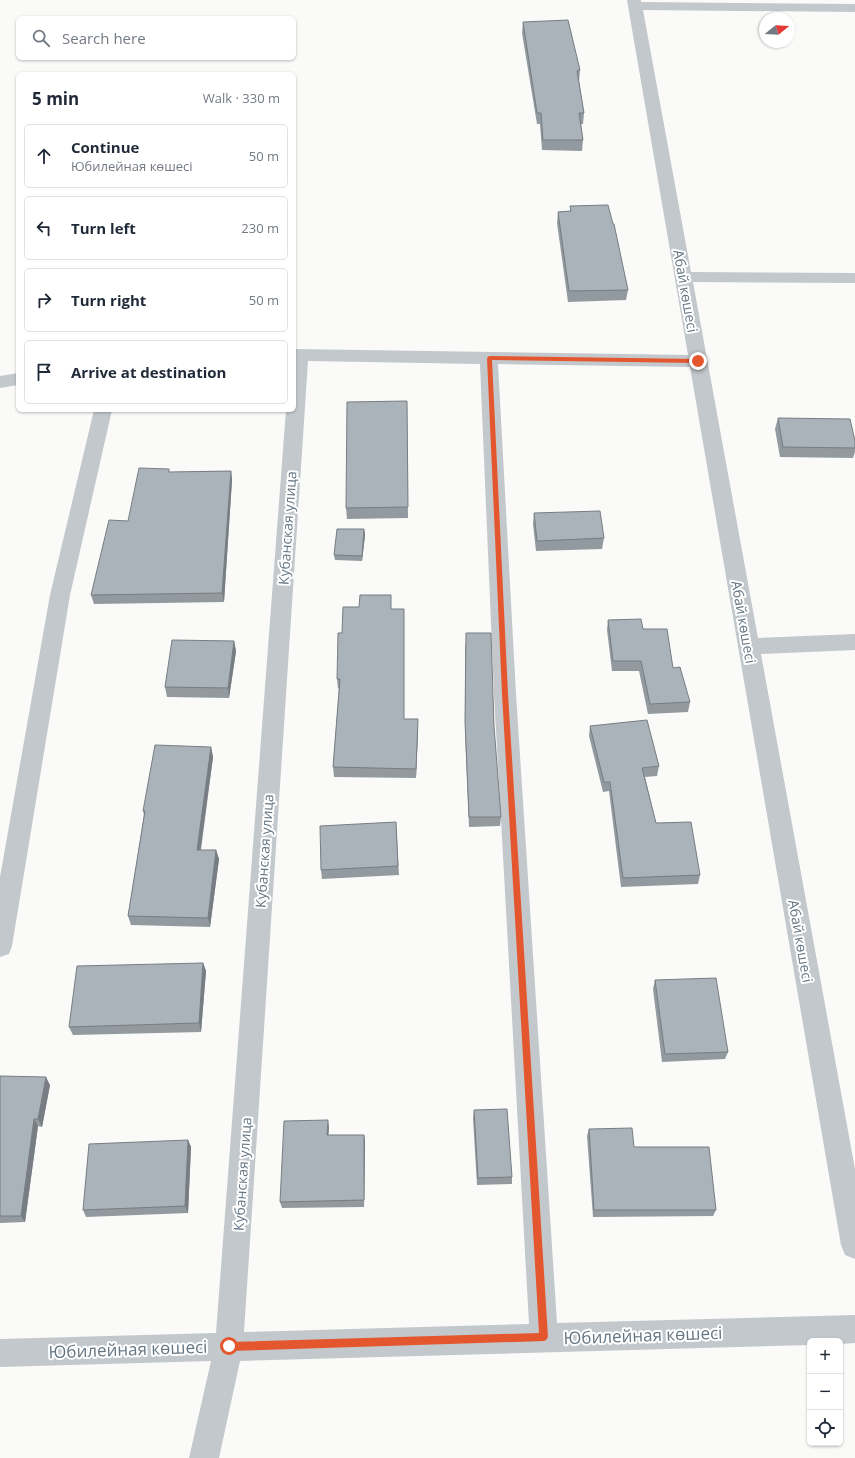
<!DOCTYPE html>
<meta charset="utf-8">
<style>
body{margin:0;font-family:"Open Sans",sans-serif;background:#f2f2f3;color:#1f2937}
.controls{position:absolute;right:12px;bottom:12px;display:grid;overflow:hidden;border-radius:6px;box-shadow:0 1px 3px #0004}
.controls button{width:36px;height:36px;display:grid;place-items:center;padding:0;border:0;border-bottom:1px solid #e0e1e3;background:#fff;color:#1f2937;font:20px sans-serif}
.compass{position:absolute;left:759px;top:12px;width:36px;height:36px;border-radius:50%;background:#fff;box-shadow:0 1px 3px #0004;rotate:72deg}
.stop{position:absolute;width:12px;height:12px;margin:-9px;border:3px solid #e4572e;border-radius:50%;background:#fff}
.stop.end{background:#e4572e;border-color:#fff;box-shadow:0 1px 4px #0008}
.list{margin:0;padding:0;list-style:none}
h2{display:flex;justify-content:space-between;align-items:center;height:52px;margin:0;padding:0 16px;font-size:17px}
h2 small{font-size:13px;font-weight:400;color:#747a83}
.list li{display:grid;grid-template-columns:26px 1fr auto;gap:12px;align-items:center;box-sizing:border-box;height:64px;margin:0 8px 8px;padding:0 8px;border:1px solid #e0e1e3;border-radius:6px}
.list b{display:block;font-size:15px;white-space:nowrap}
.list p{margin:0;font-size:13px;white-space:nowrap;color:#747a83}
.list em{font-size:13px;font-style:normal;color:#747a83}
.icon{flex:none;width:22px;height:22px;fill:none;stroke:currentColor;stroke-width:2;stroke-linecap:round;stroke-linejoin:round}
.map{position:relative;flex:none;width:855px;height:1458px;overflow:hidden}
.search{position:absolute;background:#fff;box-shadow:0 1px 3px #0004;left:16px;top:16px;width:280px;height:44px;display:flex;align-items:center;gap:10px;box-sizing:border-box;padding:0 14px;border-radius:6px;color:#747a83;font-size:15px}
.panel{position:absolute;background:#fff;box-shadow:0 1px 3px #0004;left:16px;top:72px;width:280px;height:340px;border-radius:6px}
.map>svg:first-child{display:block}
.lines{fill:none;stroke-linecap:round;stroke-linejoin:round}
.minor{fill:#c3c8cc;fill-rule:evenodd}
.wall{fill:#929a9f}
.shaded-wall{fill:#777d82}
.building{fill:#aab3b9;stroke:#777d82}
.route{fill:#e4572e}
.labels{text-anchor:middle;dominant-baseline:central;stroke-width:4;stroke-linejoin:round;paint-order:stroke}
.street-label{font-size:14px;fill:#657683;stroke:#fff}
.near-street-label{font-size:17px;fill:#657683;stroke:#fff}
</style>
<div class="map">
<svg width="855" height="1458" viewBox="0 0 855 1458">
<rect width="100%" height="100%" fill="#fafaf8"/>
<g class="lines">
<!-- minor -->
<path class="minor" d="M627 0H641V2L855 4V12L643 10 691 272 855 273V283L693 282 758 638 855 634V650L761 654 855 1169V1259L845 1255 841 1245 690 367 498 364 516 694 557 1323 855 1315V1343L840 1344V1341H810V1345L240 1361 219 1458H189L211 1361 0 1367V1339L216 1333 286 410H294V349L688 355ZM308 361 480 364 494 694 529 1324 244 1332Z
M18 373V385L0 388V376Z
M94 410H112L70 595 12 946 9 954 0 957V877L50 595Z"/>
</g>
<!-- wall -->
<path class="wall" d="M523 22 580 70 579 81 584 113 583 124H581L583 140 582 151 542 150 540 124H537L522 33Z
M570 206 613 224 628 290 626 300 568 302 557 223 558 212 570 211Z
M407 401 408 518 347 519 346 508Z
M778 418 855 441V452L853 458 780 457 775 429Z
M231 471 232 480 224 602 94 604 91 595 128 521 170 472Z
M534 513 604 538 602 549 536 551 533 524Z
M364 529 365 535 362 561 335 560 334 555Z
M391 609 404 719 418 729 416 778 334 777 333 767 339 688 338 689 337 679 342 633Z
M608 620 643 629 673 668 690 702 688 712 648 714 639 671H612L607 630Z
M234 641 236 651 229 698 167 697 165 687Z
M465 643 501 817 500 826 469 827 465 731Z
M590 726 659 766 657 776 645 777 656 823 700 875 698 884 621 887 609 791 603 792 589 736Z
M211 747 213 757 201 850H216L219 859 210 927 131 925 128 916 144 815 143 811Z
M396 822 399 875 322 879 321 870Z
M203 963 206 971 201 1032 73 1035 69 1027Z
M655 980 728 1052 725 1059 662 1062 653 989Z
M0 1076 50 1085 42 1127 38 1126 25 1222 0 1223Z
M474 1110 512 1177V1184L477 1185 473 1118Z
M329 1127 328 1135H364L365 1142 364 1207 282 1208 280 1202Z
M589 1129 634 1147 716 1210 713 1216 593 1217 587 1136Z
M188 1140 191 1147 188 1213 86 1217 83 1210Z"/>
<!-- shaded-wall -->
<path class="shaded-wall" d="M231 471 232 480 224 602 222 593Z
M364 529 365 535 362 561V556Z
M234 641 236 651 229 698 228 688Z
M418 719V729L416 778V769Z
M211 747 213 757 199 859 197 850Z
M216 850 219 859 210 927 208 918Z
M203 963 206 971 201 1032 199 1023Z
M46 1077 50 1085 42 1127 38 1119Z
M34 1119 38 1126 25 1222 21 1216Z
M328 1120 329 1127 328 1142 327 1135Z
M364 1135 365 1142 364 1207Z
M188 1140 191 1147 188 1213 185 1206Z"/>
<!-- building -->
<path class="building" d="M568 20 580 70 577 71 584 113H579L583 140H543L541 113H537L523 22Z
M608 205 613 224H614L628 290 569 291 558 212 571 211 570 206Z
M407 401 408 507 346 508 347 402Z
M778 418 850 419 855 441V448L783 447Z
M139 468 169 469V472L231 471 222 593 91 595 109 520 128 521Z
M600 511 604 538 537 541 534 513Z
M337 529H364L362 556 334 555Z
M360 595H391V609H404V719H418L416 769 333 767 340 679H337L338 633H342L343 607H359Z
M641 619 643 629H667L673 668 680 667 690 702 650 704 641 661H613L608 620Z
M466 633H491L494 726 501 817H469L465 721Z
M172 640 234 641 228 688 165 687Z
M647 720 659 766 642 768 656 823 691 822 700 875 623 878 610 782H604L590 726Z
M155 745 211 747 197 850H216L208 918 128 916 145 811H143Z
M396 822 398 866 321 870 320 826Z
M203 963 199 1023 69 1027 77 966Z
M716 978 728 1052 665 1054 655 980Z
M0 1076 46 1077 38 1119H34L21 1216H0Z
M507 1109 512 1177 478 1178 474 1110Z
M328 1120 327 1135H364V1200L280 1202 284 1121Z
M632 1128 634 1147H709L716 1210H594L589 1129Z
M188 1140 185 1206 83 1210 89 1144Z"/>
<!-- route -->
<path class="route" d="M489 356 698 359 701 361 698 363 492 360 508 694 548 1337 546 1340 544 1341 229 1351 226 1349 225 1346 226 1343 229 1342 539 1333 502 694 487 358Z"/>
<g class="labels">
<!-- street labels -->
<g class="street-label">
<text transform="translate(686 291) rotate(80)">Абай көшесі</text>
<text transform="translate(287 528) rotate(-86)">Кубанская улица</text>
<text transform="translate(744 622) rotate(80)">Абай көшесі</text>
<text transform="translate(264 851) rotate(-86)">Кубанская улица</text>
<text transform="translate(801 941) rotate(80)">Абай көшесі</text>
<text transform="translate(242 1174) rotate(-86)">Кубанская улица</text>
</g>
<!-- near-street labels -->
<g class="near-street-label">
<text transform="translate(643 1335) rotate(-2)">Юбилейная көшесі</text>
<text transform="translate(128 1349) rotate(-2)">Юбилейная көшесі</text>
</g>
</g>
</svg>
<div class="controls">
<button>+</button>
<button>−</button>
<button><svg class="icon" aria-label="locate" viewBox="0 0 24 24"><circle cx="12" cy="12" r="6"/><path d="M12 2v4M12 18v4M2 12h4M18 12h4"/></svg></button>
</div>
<svg class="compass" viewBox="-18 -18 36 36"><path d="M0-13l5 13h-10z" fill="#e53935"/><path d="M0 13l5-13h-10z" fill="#747a83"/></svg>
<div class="stop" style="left:229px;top:1346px"></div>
<div class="stop end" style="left:698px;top:361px"></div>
<div class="search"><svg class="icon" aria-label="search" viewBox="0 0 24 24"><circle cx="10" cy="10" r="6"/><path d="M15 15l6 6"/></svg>Search here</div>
<section class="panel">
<h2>5 min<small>Walk · 330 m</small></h2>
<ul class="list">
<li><svg class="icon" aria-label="ahead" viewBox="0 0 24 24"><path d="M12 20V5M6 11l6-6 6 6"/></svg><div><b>Continue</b><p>Юбилейная көшесі</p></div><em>50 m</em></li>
<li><svg class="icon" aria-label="left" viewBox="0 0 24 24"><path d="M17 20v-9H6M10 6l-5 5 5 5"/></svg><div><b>Turn left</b></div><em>230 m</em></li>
<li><svg class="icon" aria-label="right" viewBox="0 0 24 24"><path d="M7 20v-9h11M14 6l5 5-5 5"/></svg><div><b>Turn right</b></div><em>50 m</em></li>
<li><svg class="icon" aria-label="arrive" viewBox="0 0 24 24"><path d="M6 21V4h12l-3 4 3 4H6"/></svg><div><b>Arrive at destination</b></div></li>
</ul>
</section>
</div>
